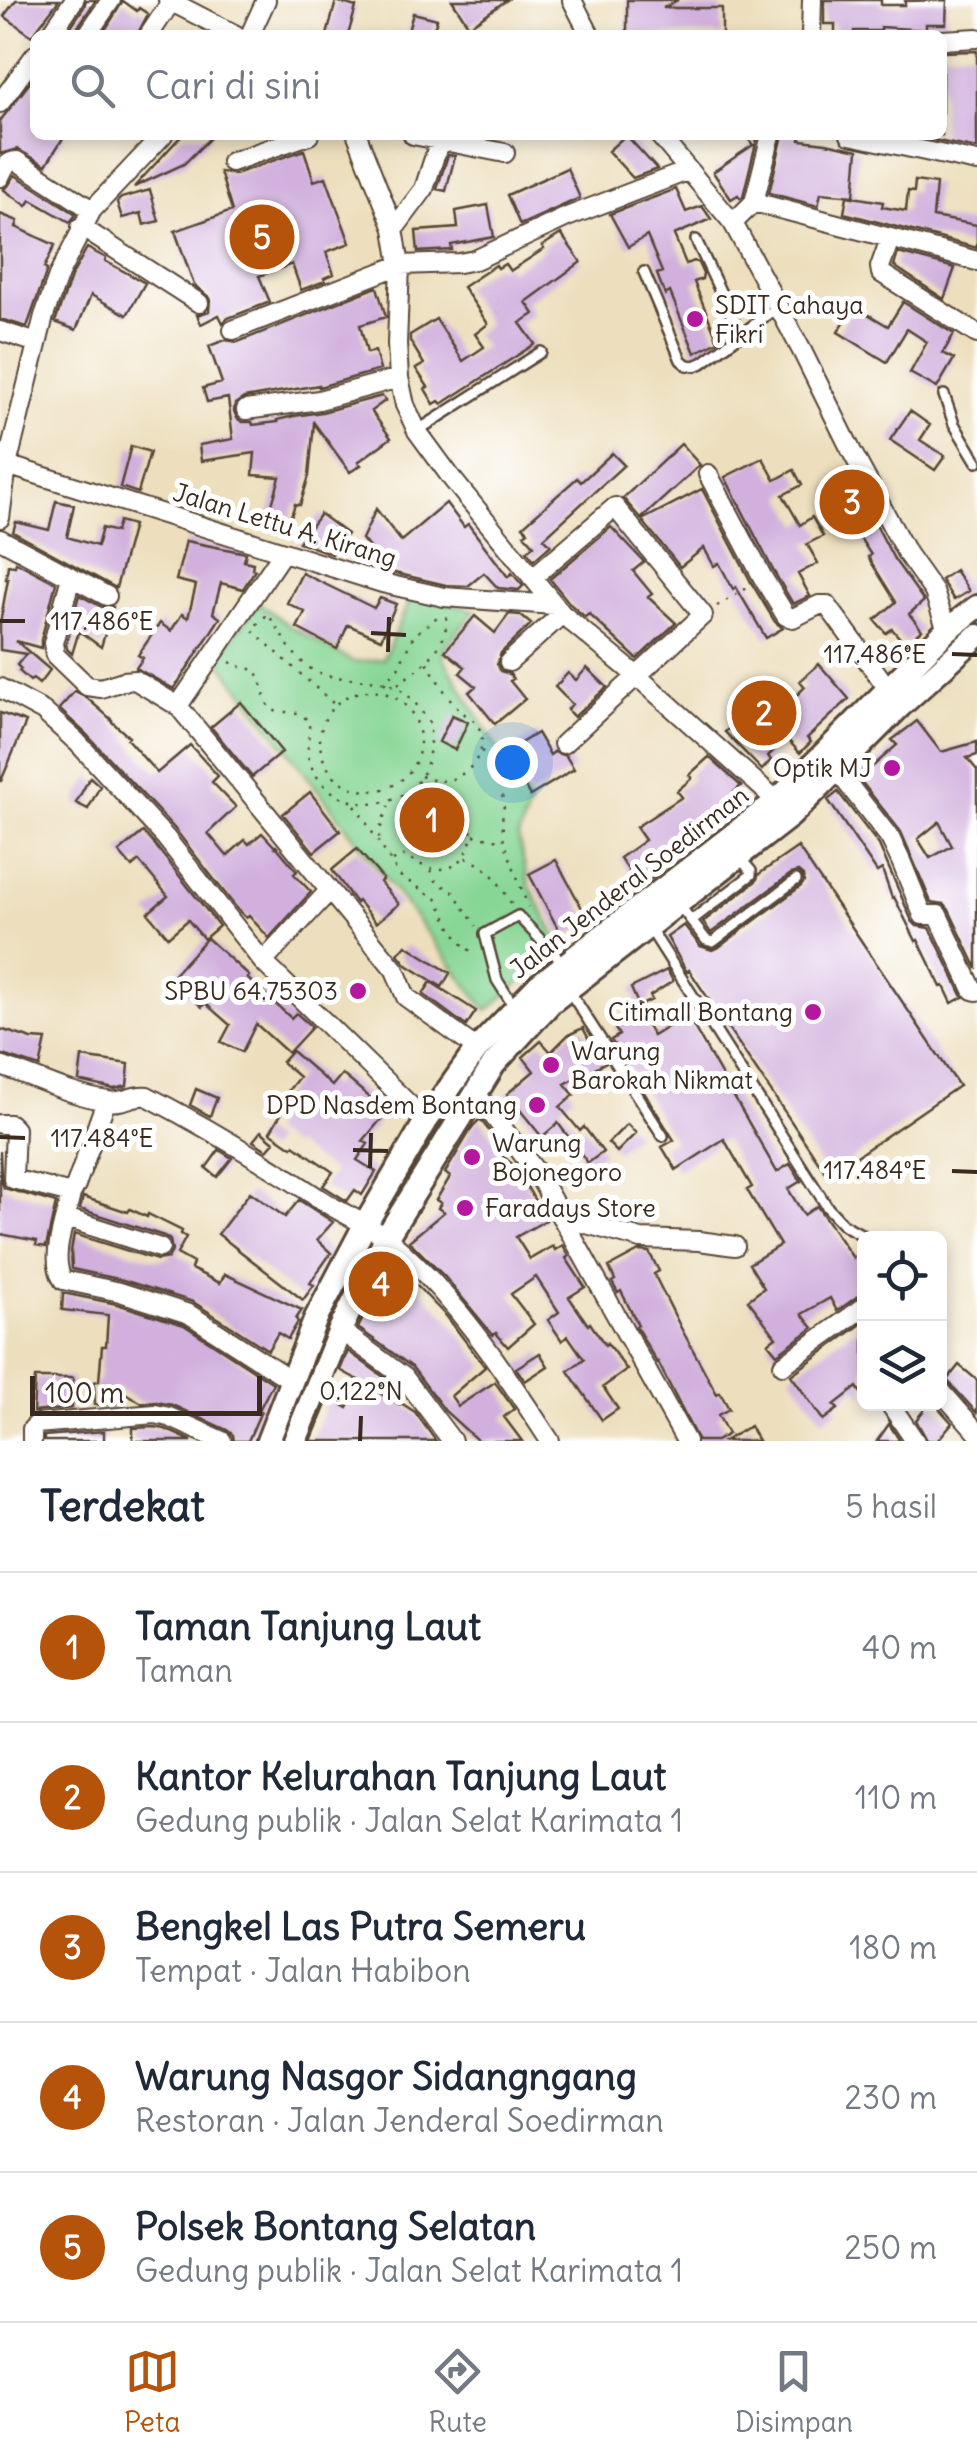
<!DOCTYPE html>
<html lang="id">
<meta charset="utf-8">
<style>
body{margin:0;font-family:Delius,sans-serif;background:#f6f6f7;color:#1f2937}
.controls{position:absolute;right:30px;bottom:30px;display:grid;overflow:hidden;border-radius:15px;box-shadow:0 5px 15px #0003}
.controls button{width:90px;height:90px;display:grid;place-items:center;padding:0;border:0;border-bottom:2px solid #e0e1e3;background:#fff;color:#1f2937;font:50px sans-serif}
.scale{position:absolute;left:30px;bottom:25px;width:232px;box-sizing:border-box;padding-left:10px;border:5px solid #3b2a1e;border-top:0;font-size:28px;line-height:35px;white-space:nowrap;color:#3b2a1e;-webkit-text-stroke:8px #fff;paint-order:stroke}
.you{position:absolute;left:512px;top:762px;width:35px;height:35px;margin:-25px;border:8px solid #fff;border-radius:50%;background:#1a73e8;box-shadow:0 0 0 15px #1a73e833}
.badge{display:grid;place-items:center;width:65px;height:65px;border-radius:50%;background:#b45309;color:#fff;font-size:32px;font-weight:700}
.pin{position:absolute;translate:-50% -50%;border:5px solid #fff;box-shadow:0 2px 10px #0006}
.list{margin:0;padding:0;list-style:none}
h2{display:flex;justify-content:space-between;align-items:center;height:130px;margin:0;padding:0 40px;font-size:42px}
h2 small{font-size:32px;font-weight:400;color:#747a83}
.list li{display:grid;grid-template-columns:65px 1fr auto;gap:30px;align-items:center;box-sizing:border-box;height:150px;padding:0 40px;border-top:2px solid #e0e1e3}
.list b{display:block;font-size:38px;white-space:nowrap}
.list p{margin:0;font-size:32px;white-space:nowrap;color:#747a83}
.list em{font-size:32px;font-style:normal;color:#747a83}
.icon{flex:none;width:55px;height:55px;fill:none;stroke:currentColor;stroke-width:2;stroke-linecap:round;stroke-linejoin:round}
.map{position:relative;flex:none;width:977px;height:1441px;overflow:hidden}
.search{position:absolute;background:#fff;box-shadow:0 5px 15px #0003;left:30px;right:30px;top:30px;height:110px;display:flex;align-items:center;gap:25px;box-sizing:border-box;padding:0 35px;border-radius:15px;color:#747a83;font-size:38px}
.sheet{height:880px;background:#fff}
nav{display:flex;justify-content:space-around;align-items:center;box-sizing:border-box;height:140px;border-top:2px solid #e0e1e3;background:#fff;font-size:28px;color:#747a83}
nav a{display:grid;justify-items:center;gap:5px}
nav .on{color:#b45309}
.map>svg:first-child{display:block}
.green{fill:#87d695;stroke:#61805a;stroke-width:2.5}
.building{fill:#d1b0dd;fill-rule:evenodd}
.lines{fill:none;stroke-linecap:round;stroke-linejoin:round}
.lane-casing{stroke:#564536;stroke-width:14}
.street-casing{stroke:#564536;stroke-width:22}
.secondary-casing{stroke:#564536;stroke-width:28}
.path{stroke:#564536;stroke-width:2.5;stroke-dasharray:2.5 8;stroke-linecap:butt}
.lane{stroke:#fff;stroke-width:9}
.street{stroke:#fff;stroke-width:18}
.secondary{stroke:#fff;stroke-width:22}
.ticks{fill:none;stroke:#3b2a1e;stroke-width:4}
.poi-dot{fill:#b5179e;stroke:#fff;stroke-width:4}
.labels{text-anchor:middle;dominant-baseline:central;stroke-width:10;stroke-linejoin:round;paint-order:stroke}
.poi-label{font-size:25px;fill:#3b2a1e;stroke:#fff;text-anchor:start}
.street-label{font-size:25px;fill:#3b2a1e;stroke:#fff}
.ticks-label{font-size:25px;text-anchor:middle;fill:#3b2a1e;stroke:#fff;stroke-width:10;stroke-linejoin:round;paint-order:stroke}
</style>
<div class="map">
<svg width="977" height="1441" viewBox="0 0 977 1441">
<rect width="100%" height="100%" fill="#fff"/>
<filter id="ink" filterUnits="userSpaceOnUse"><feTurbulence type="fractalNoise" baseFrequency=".01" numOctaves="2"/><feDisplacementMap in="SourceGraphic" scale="20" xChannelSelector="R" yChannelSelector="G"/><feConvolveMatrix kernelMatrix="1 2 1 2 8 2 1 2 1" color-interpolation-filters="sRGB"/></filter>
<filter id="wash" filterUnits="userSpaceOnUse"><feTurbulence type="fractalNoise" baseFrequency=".0048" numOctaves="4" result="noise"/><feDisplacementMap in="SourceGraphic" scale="40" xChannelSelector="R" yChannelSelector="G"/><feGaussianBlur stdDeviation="2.25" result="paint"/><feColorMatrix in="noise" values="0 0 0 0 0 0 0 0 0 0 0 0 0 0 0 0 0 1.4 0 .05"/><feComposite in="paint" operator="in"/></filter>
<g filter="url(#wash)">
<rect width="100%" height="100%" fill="#eddfbd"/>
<!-- green -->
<path class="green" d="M412 596 475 610 444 648 443 657 530 804 518 837 529 885 561 947 487 1011 217 658 259 603 291 627 354 662 383 659Z"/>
<g id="blocks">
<!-- building -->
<path class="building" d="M16 0H59L32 36 4 16Z
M86 0H96L77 28 75 35H65L84 7Z
M452 0H507L469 26Z
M627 0H678L663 8H722V35H627Z
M824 0H881V5H905V1L947 0 946 24H926V30L881 27V31H854V35H835V24H824Z
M123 1 137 11 139 8 148 14 137 35H102Z
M336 1 356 7 348 35H327Z
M413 13 437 19 432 35H407Z
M977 51V149L918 137 942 135V52Z
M35 76V135H65L46 165 17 149 0 154V121Z
M182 135H213L184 164 134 187Z
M626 135 657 169 633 178 608 151Z
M745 135H758L743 196 740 198 738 195 731 199 713 172 753 145Z
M783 135H801L800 140 826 143 858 150 854 196 821 193 818 206 769 193Z
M304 150 314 181 326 177 350 243 326 252 334 274 324 278 325 281 301 290 292 264 259 276 270 302 228 318 223 323 219 315 201 324 197 315 209 311 210 298 194 285 175 231 232 211 220 172 235 174Z
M448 155 455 156 446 191 437 189Z
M567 168 580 198 520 225 507 195Z
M15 175 76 214 75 216 70 222 31 200 27 206 3 189 8 186Z
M915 181 936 184 933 217 977 225V248L844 213 847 196 883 202 882 207 906 211 908 191 914 192Z
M676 189 686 212 702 206 711 219 674 235 686 264 694 261 698 263 703 274 702 279 694 282 718 341 695 353 670 292 665 295 657 274 662 272 647 236 628 247 610 214Z
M150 190 159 221 144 225 141 213 122 218 117 202 121 198Z
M488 205 494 237 451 245 452 250 418 252 416 231 458 228 456 211Z
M0 214 18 221 16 227 55 245 44 268 47 270 27 327 0 319Z
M561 234 581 262 526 302 534 314 520 323 535 344 442 404 439 401 434 404 425 389 428 387 416 369 424 364 410 341V335L436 319 463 361 484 347 475 334 488 324 463 287 496 265 498 268 505 264 510 271 544 249 542 246Z
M87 248 106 258 105 261 145 283 127 315 91 295 76 330 55 322 71 277Z
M898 253 955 268 944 299 894 266Z
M377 287 386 317 360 325 367 353 375 351 380 370 319 387V385L244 398 235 404 234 411 237 418 242 422H252L253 425 278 422 277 420 294 416 322 412 382 396 386 400 371 411 391 438 358 462 361 465 350 472 314 423 309 476 300 505 295 504 287 528 267 522 280 477 253 475 255 453 201 461 199 445 233 439 228 398 207 402 203 388 222 383 209 346 225 340 238 342Z
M903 302 954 334 943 353 954 359 937 388 910 373 927 342 907 329 887 362 838 332 854 306 888 326Z
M910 411 930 425 920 440 945 456 935 470 890 440Z
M681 444 700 465 641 519 623 498Z
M131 446 150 452 138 493 120 487Z
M612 453 624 465 544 538 551 545 534 560 527 551 534 545 524 534 528 531 523 526 577 478 581 482Z
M763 458 775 480 794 470 802 485 783 495 800 525 812 517 823 536 807 544 818 563 798 574 810 596 793 604 774 572 725 477Z
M851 477 894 559 924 601 909 614 922 630 905 644 892 629 886 633 875 620 896 602 868 557 871 555 853 527 846 530 827 488Z
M702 489 752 584 775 622 783 628 766 638 736 587 733 589 719 563 714 566 704 548 680 567 642 520Z
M56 501 74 505 67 537 97 546 102 528 116 532 119 521 133 525 116 588 13 532 16 522 49 530Z
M446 503 464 527 468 524 508 577 512 573 523 586 519 590 498 588 484 573 468 586 446 585 382 570 384 566 362 539 376 509 401 541Z
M320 514 347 534 332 554 299 542Z
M611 527 644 562 633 571 652 594 648 597 676 623 637 659 589 614 585 617 571 605 550 579Z
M186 541 246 553 244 561 253 563 252 569 255 570 243 589 221 583 213 613 220 618 174 689 136 668 143 658 138 655 160 623 171 631 182 614 188 618 196 585 176 580Z
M16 562 56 583 41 640V648L16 641 50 670 39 684 33 679 30 681 19 671 21 669 17 665 26 654 0 650V623L8 579H6L8 565 15 566Z
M955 570 969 591 954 600 941 580Z
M302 573 374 608 380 598 396 604 381 639 348 625 337 649 297 628 305 612 287 603Z
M79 595 102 607H113L101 647 79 631 72 654 67 649 66 644Z
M509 614 520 615 531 624 501 653 497 664 500 671 510 674 513 679 510 681 525 699 495 724 469 692 476 686 460 673 465 667 445 651 475 616 495 633Z
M819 664 849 699 807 738 811 742 800 753 786 738 768 756 771 760 762 770 725 732 764 694 781 711 805 687 800 681Z
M587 668 607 687 574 717 567 710 572 704 555 687 568 673 576 680Z
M75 691 88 699 112 720 111 721 129 737 127 739 157 773 190 745 218 776 212 782 236 807 208 833 227 856 245 840 249 844 262 833 275 847 276 846 297 871 294 874 311 892 269 938 249 916 246 918 238 910 174 828 86 734 59 709Z
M241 702 282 752 252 777 211 727Z
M0 713 26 722 1 781H0Z
M452 715 468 722 455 750 439 742Z
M917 721 941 752 977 742V755L967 758 977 770V969L949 910 944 904 931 902 901 832 856 775 868 765 871 768 897 745 892 740ZM939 822 952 846 930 858 918 839Z
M537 733 550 755 554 752 566 756 574 769 530 796 506 752Z
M709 757 741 786 699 824 666 846 674 858 661 867 663 870 640 887 620 858 645 840 636 827 682 797 677 791 692 778 689 775Z
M90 777 100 786 88 809 76 803Z
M310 792 340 831 314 852 283 814Z
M838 792 879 845 912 921 917 926 930 928 963 997 952 1003 944 986 941 987 918 940 916 941 894 897 892 898 882 869 877 872 828 800Z
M143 832 155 845 219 926 204 939 188 920 168 937 148 913 168 896 139 861 132 867 119 852Z
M798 847 959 1086 828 1176 689 970 687 972 667 937 684 925 700 946 712 950 718 948 801 886 804 882 803 876 798 872 791 874 711 933 703 922 756 881 759 874Z
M357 849 383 879 380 882 399 904 376 923 358 901 356 903 332 870Z
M556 860 590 923 563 938 529 874Z
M207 938 249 976 247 978 291 1018 296 1013 312 1027 288 1053 256 1024 242 1052 221 1042 230 1025 205 1003 202 1007 170 979Z
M406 945 450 973 442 987 407 965 398 954Z
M667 970 673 981 650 996 652 1000 639 1006 631 988Z
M431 982 476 1011 466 1026 423 994Z
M638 1012 653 1036 687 1015 777 1172 790 1164 801 1181 788 1189 804 1215 817 1206 853 1258 864 1249V1295L857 1297 837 1311 830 1298 802 1314 813 1328 777 1354 768 1343 776 1337 748 1300 764 1288 749 1264 780 1245 747 1190 752 1187 724 1139 676 1170 662 1147 674 1140 611 1040 619 1035 614 1027Z
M583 1028 595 1051 597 1049 606 1062 565 1084 574 1095 560 1107 580 1131 584 1127 603 1152 588 1163 558 1123 542 1137 507 1094 534 1071 523 1057 541 1041 551 1052 568 1035Z
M0 1029 32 1039 46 1040 40 1067 0 1054Z
M292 1051 332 1086 342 1074 387 1112 363 1141 368 1144 357 1160 376 1172 362 1195 355 1190 347 1201 323 1186 333 1172 294 1145 292 1147 270 1132 286 1106 280 1101 299 1077 282 1062Z
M82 1057 129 1064 127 1086 114 1089 79 1081Z
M196 1089 217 1098 210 1116 190 1105Z
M480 1119 503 1149 499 1153 518 1169 527 1180 528 1183 526 1185 546 1220 516 1237 530 1259 553 1246 555 1250 563 1245 569 1256 566 1258 585 1287 569 1297 588 1325 590 1323 605 1345 607 1343 627 1370 603 1387 618 1409 602 1420 568 1371 584 1359 568 1336 562 1341 548 1320 559 1312 536 1277 511 1294 534 1324 508 1347 496 1333 493 1335 445 1277 409 1241 444 1212 438 1208 441 1203 436 1200 450 1177 445 1173 473 1126Z
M627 1124 636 1133 617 1152 608 1143Z
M261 1131 274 1142 267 1150 253 1141Z
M219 1150 232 1158 217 1177 206 1168Z
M0 1151 1 1179 4 1188 56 1203 46 1247 36 1245 37 1241 0 1234Z
M250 1192 285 1217 299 1200 333 1222 317 1240 331 1253 310 1283 314 1285 303 1300 218 1234Z
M83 1197 128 1212 130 1209 147 1217 148 1214 182 1231 181 1234 186 1237 177 1254 193 1263 191 1269 220 1283 225 1274 302 1310 296 1319 298 1322 288 1339 278 1333 268 1350 193 1302 123 1280 72 1269 71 1251 74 1234 157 1260 168 1258 172 1251 170 1240 164 1236 80 1209Z
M639 1251 649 1252 659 1271 654 1274 681 1328 717 1394 720 1392 729 1409 718 1415 728 1434 716 1441H698L658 1362 657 1363 636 1326 638 1325 621 1291 618 1293 612 1282 615 1280 609 1267Z
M392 1260 447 1317 485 1367 451 1396 458 1406 495 1382 514 1409 504 1417 522 1441H478L445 1411 412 1367 358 1328Z
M63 1293 117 1304 184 1325 273 1383 259 1410 261 1411 248 1441H234L233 1435 227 1430 172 1405 157 1402 142 1403 115 1387 116 1404 95 1405 94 1382 99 1381 102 1346H106L108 1315 62 1310Z
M864 1322V1397L857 1387 834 1405 838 1409 823 1420 791 1375Z
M348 1351 385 1378 378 1392 400 1405 401 1403 415 1412 436 1441H311L329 1397 348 1408 362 1382 340 1370Z
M540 1353 548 1366 525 1381 516 1368Z
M959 1365 977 1380V1413L947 1380Z
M35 1378H73L72 1408 33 1412Z
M929 1404H935L952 1423 937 1441 927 1440 916 1420Z
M889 1424 900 1441H877Z
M750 1426 758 1441H724Z
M154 1427 165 1429 192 1441H133V1428Z
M104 1431V1441H44V1436Z"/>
</g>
</g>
<g filter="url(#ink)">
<use href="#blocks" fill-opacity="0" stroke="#564536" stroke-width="2.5"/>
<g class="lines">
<!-- lane casing -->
<g class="lane-casing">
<path id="lane" d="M696 240 740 334
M644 272 681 360 687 365 695 366 702 363 778 307
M944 395 954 424 977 462
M417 431 541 352
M680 906 706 940 713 942 796 880
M692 920 751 875V871L739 857
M649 927 828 1208 844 1225 868 1238
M570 992 663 1136
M515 1008 497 980 485 934 518 916 563 963"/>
</g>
<!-- street casing -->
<g class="street-casing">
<path id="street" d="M168 0 236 35
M572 0 590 35
M50 35 74 0
M87 35 111 0
M149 35 171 2
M250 35 266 0
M811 35 812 0
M942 40 977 38
M0 103 35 55
M357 135 394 229 400 265 397 344 399 378 405 405 417 431 453 480 562 614 637 676 777 801
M413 135 505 153
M659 135 733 223 802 351 852 452 907 554 934 592 947 630
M850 135 977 162
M231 162 309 135
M0 177C4 168 7 161 17 161L92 210
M754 202 977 261
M733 223 754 202 771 135
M81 227 199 303
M394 229 424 189 440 140
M890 239 880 267 881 273 977 334
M233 330 400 265 459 263 475 260 567 217 687 171
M0 331 37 343
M246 410 319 400 399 378
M7 465 382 583 444 597 554 605
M708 474 763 578 786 616 793 618 819 605H827L889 690
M0 518 7 465 44 316 59 274 92 210 163 135
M0 539 107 596
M283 552 178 706 395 970 406 997 477 1049
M71 577 53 643 55 655 87 686 101 688 123 681 135 680 178 706
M532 578 615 507 703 615 563 744
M509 662 562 614
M0 688 43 711 77 742 165 837 263 962 426 1121
M836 769 890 838 901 861 923 915H938L973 990 977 991
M263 962 329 891
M0 1066C36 1077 71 1096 108 1101 123 1104 133 1094 147 1096 208 1128 266 1163 323 1201 344 1215 369 1224 389 1240 455 1296 503 1369 550 1441
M475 1092 537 1173 686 1441
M0 1124H10L15 1129 13 1179 71 1194 76 1185 106 1101
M71 1194C66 1219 49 1258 63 1280L120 1292 189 1314 291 1380
M561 1217 641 1239 699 1241 735 1246
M66 1218 160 1248
M340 1330 404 1377 452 1441
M783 1365 864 1307
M940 1390 977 1432
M890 1404 915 1441
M32 1441V1429L37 1424 155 1414 169 1417 222 1441"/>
</g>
<!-- secondary casing -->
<g class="secondary-casing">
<path id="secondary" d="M268 1441 316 1318 365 1225 426 1121 477 1049 539 985 777 801 947 630 977 607
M295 1441 340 1330 386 1238 494 1064 551 1002 790 816 900 706 977 636"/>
</g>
<!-- path -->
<path class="path" d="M717 606 749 587
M253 631 335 705
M230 662 237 666 256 670C264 684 262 700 273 711L299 713 309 721C310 733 306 749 309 760 324 809 393 820 421 777 431 761 430 742 430 724 421 711 413 697 398 688 374 674 339 684 313 670 293 659 280 632 268 614L252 629
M384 684 398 668 414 635 441 614
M398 684C423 665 450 648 446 613
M320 741a50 50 0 1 1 100 0a50 50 0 1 1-100 0Z
M481 751 492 757 498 774 504 805 502 821 504 841 528 907
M421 776C438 783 450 783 465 772 480 761 488 739 476 723 471 718 463 714 458 708 445 694 436 678 427 662
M355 805 400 876 438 900 453 932 468 951 474 945
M474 835 504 841
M379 838 382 822 390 803
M466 858C491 868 498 881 512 905
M393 861 405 855C467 902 494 817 449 800 448 800 435 795 434 795 429 795 424 798 419 800L410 789
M431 870 437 883 452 890 476 926"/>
<!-- lane -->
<use href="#lane" class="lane"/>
<!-- street -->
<use href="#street" class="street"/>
<!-- secondary -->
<use href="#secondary" class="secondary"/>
</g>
</g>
<!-- ticks -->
<path class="ticks" d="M0 621H25M371 633 406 635M388 652 389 617M952 654 977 655M0 1137 25 1138M353 1150 388 1151M370 1168 371 1133M952 1171 977 1172M360 1441 361 1416"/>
<!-- markers -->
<g class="poi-dot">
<circle cx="695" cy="319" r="10"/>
<circle cx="892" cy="768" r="10"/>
<circle cx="358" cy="991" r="10"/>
<circle cx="813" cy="1012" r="10"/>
<circle cx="551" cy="1065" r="10"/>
<circle cx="537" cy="1105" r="10"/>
<circle cx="472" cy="1157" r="10"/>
<circle cx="465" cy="1208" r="10"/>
</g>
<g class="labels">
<!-- poi labels -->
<g class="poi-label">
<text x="715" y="305">SDIT Cahaya<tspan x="715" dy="29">Fikri</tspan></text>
<text x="872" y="768" text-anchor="end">Optik MJ</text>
<text x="338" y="991" text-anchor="end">SPBU 64.75303</text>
<text x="793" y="1012" text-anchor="end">Citimall Bontang</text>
<text x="571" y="1051">Warung<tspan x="571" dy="29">Barokah Nikmat</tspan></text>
<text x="517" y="1105" text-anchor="end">DPD Nasdem Bontang</text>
<text x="492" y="1143">Warung<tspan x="492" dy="29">Bojonegoro</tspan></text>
<text x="485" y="1208">Faradays Store</text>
</g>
<!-- street labels -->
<g class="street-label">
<text transform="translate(285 525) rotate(17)">Jalan Lettu A. Kirang</text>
<text transform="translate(629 882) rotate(-38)">Jalan Jenderal Soedirman</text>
</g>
</g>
<g class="ticks-label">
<text x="102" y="630">117.486°E</text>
<text x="875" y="663">117.486°E</text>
<text x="102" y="1147">117.484°E</text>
<text x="875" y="1179">117.484°E</text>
<text x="361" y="1400">0.122°N</text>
</g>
</svg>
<div class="controls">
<button><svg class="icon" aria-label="locate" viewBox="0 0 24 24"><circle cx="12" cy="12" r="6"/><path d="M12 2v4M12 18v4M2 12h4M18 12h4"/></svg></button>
<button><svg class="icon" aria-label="layers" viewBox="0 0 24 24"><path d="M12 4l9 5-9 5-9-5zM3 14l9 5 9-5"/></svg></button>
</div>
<div class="scale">100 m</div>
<div class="you"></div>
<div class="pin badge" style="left:432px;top:820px">1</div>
<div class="pin badge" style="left:764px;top:713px">2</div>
<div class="pin badge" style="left:852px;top:502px">3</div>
<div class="pin badge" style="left:381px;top:1284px">4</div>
<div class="pin badge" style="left:262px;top:237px">5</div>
<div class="search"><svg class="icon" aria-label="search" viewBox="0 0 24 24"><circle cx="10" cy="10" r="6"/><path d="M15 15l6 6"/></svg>Cari di sini</div>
</div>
<section class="sheet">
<h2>Terdekat<small>5 hasil</small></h2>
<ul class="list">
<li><span class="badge">1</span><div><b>Taman Tanjung Laut</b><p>Taman</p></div><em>40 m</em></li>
<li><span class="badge">2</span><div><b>Kantor Kelurahan Tanjung Laut</b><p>Gedung publik · Jalan Selat Karimata 1</p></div><em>110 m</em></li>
<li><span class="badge">3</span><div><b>Bengkel Las Putra Semeru</b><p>Tempat · Jalan Habibon</p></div><em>180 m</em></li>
<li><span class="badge">4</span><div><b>Warung Nasgor Sidangngang</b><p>Restoran · Jalan Jenderal Soedirman</p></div><em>230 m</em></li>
<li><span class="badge">5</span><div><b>Polsek Bontang Selatan</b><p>Gedung publik · Jalan Selat Karimata 1</p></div><em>250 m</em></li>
</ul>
</section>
<nav>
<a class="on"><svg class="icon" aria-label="map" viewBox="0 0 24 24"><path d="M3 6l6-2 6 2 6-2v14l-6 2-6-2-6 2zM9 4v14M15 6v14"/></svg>Peta</a>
<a><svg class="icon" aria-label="directions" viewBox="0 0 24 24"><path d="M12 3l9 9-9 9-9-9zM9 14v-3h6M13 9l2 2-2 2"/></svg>Rute</a>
<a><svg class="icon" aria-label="saved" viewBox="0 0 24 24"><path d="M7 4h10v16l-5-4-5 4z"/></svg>Disimpan</a>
</nav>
